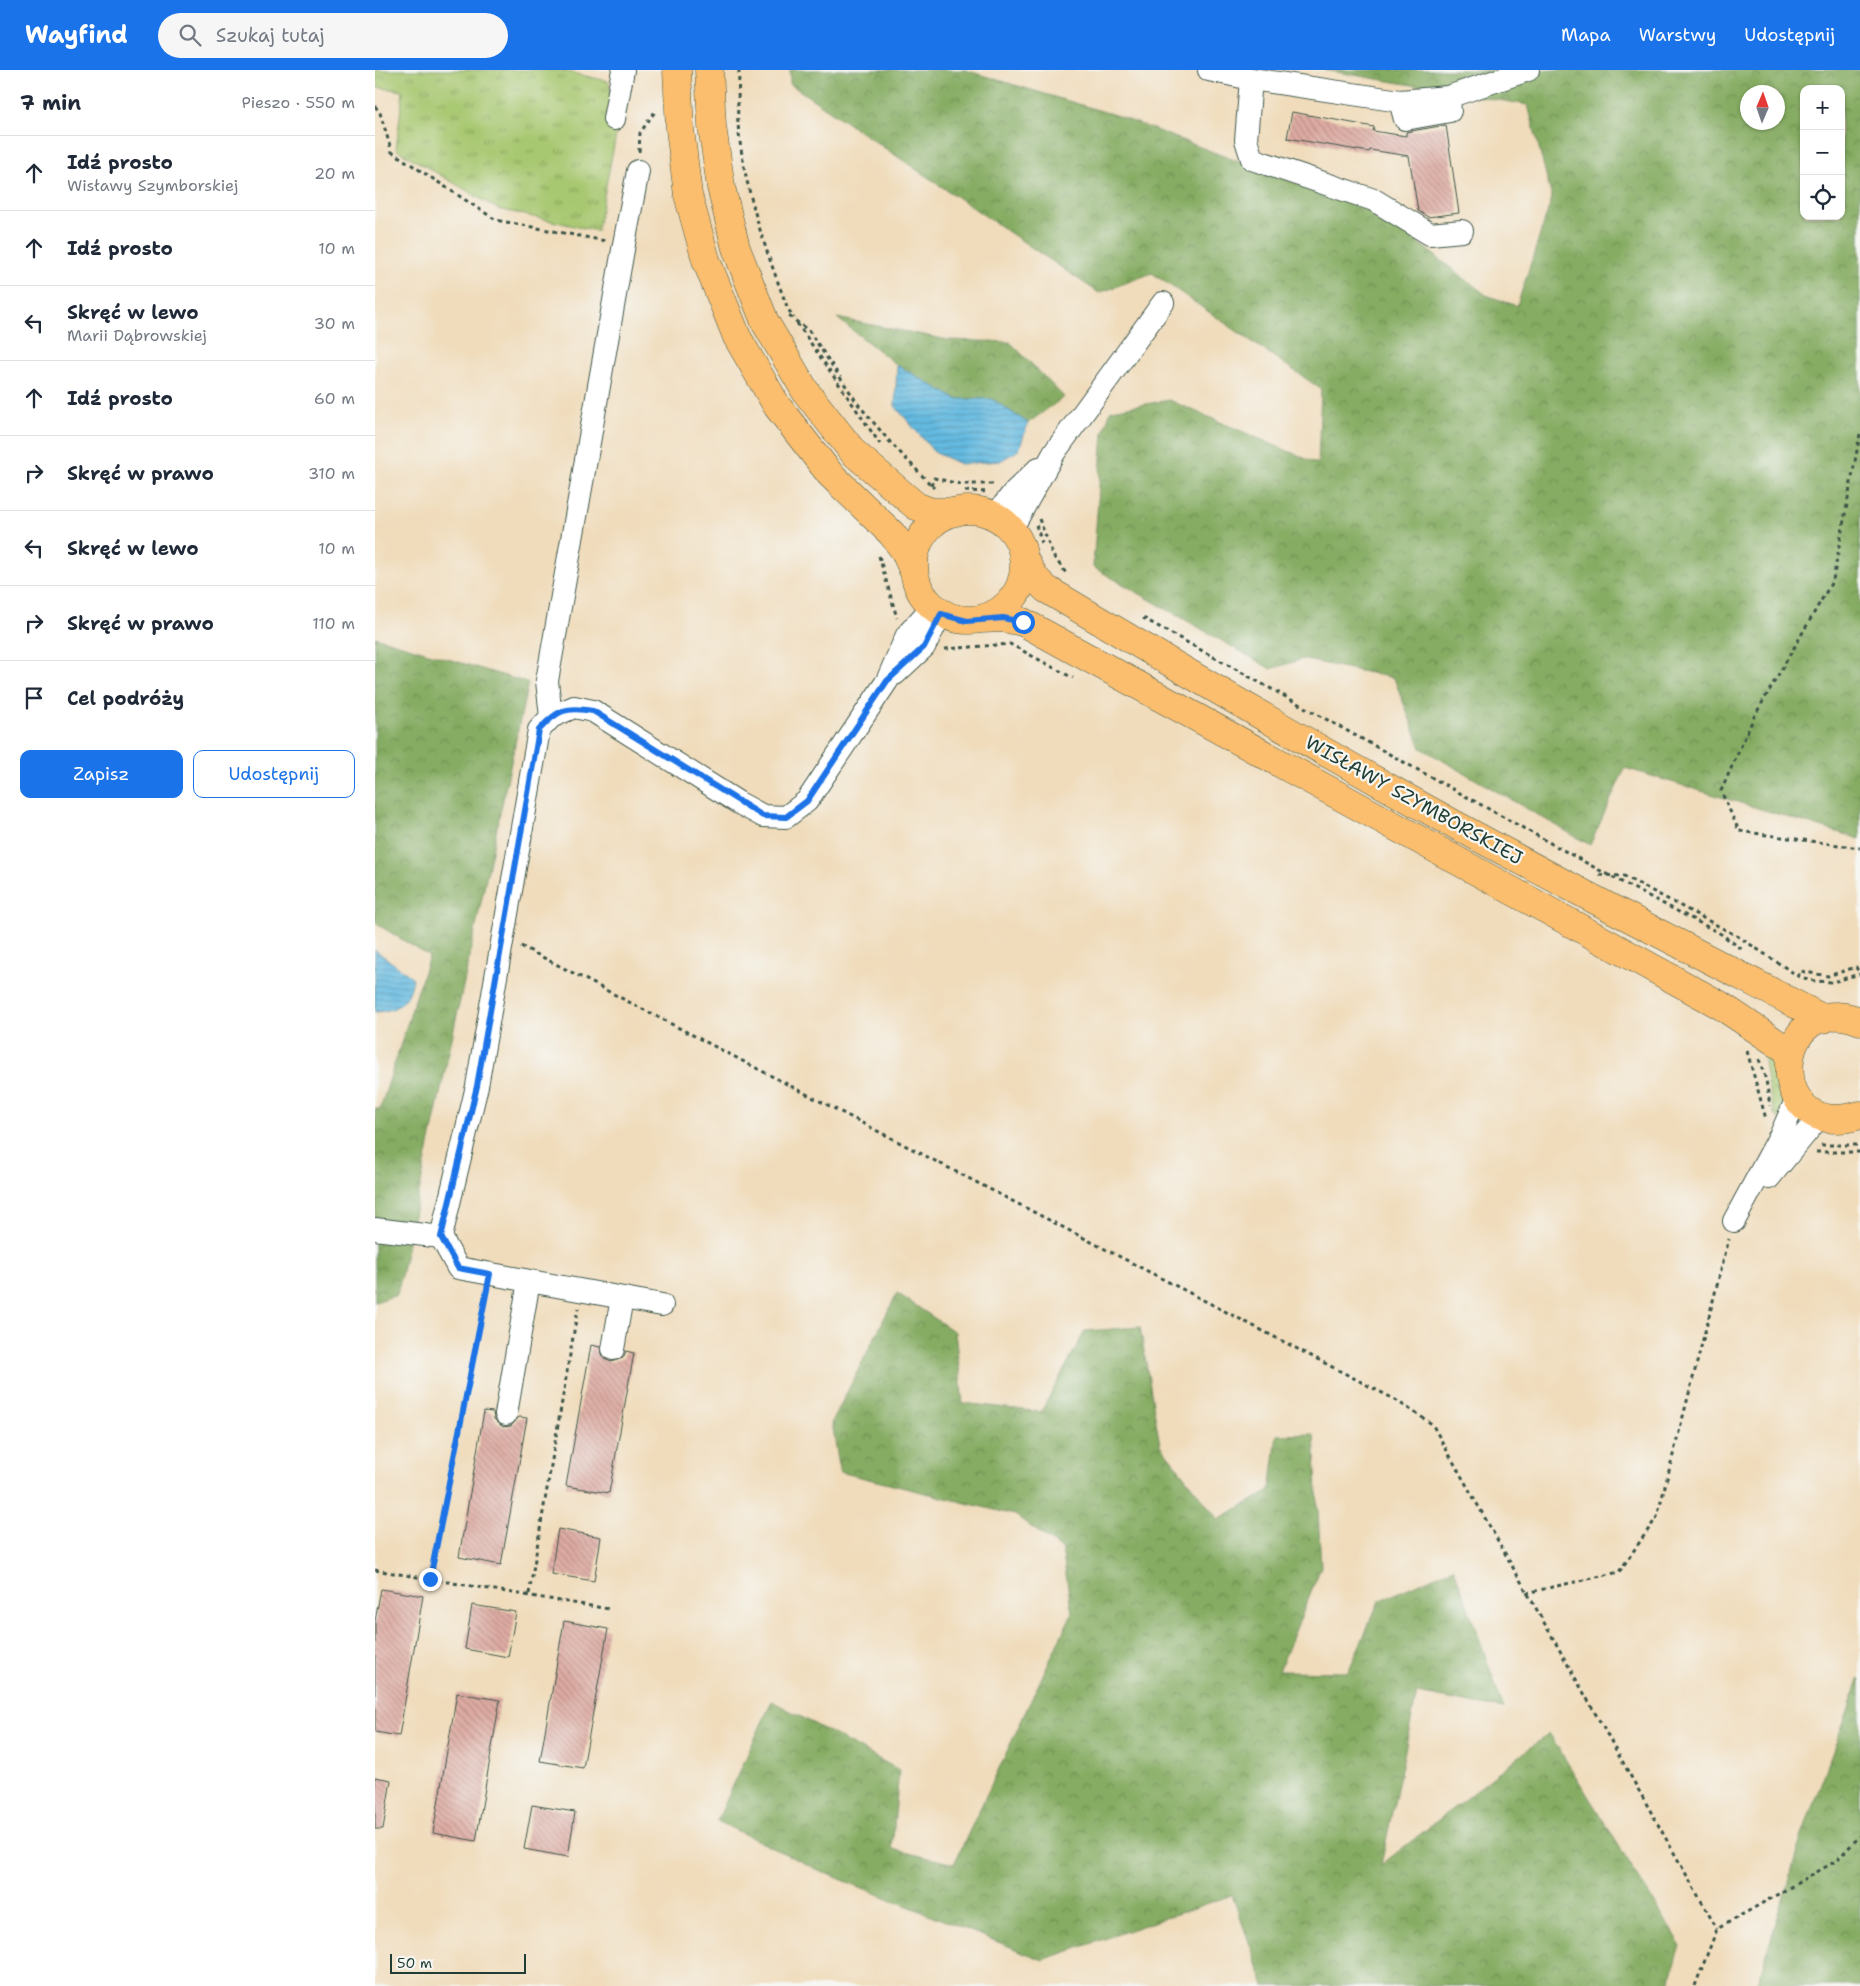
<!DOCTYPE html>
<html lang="pl">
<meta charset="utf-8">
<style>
body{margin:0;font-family:"Shantell Sans",sans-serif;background:#f6f6f7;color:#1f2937}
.controls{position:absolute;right:15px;top:15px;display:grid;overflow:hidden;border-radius:10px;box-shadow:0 1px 4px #0004}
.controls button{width:45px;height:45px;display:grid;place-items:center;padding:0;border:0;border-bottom:1px solid #e0e1e3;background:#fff;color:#1f2937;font:25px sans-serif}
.compass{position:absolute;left:1365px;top:15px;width:45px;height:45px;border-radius:50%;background:#fff;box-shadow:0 1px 4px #0004;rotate:2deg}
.scale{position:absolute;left:15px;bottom:12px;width:136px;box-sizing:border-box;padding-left:5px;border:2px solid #1f3d34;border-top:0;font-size:14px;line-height:18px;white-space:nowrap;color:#1f3d34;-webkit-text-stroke:4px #f6f6f2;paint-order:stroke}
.stop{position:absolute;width:15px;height:15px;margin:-11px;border:4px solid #1a73e8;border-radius:50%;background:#fff}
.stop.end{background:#1a73e8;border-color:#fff;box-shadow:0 1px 5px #0008}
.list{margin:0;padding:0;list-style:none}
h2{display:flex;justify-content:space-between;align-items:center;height:65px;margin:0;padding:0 20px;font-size:21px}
h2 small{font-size:16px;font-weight:400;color:#747a83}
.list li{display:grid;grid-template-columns:32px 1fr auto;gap:15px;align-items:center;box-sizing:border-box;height:75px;padding:0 20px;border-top:1px solid #e0e1e3}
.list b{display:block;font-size:19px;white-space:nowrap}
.list p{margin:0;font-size:16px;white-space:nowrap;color:#747a83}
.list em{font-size:16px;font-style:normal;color:#747a83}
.actions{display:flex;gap:10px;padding:15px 20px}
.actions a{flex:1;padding:11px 0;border:1px solid #1a73e8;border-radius:10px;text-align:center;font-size:18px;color:#1a73e8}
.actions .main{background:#1a73e8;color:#fff}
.icon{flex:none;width:28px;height:28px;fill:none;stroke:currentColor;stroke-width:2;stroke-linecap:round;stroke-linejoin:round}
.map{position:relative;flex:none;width:1485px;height:1916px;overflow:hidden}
header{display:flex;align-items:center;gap:30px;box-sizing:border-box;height:70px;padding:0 25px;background:#1a73e8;color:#fff}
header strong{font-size:24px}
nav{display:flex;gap:28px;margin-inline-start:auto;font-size:18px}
.search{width:350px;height:45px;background:#f6f6f7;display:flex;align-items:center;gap:12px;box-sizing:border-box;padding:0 18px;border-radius:28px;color:#747a83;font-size:19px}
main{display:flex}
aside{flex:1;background:#fff}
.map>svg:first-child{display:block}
.grass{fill:url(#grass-tufts);stroke:#638252}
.forest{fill:url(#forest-crowns);stroke:#52744b;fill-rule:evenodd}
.water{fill:url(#water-rules);stroke:#427c8a}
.building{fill:url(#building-back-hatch)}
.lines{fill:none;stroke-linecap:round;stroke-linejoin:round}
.minor-casing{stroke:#3e5548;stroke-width:24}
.major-casing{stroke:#3e5548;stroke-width:29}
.path{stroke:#3e5548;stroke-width:3;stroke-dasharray:4 4;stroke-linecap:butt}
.minor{stroke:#fff;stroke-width:22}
.major{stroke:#fbbe6e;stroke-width:28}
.route{stroke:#1a73e8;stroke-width:6}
.labels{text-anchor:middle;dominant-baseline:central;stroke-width:4.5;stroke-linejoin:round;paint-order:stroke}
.street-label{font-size:19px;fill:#1f3d34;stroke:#f6f6f2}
</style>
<header>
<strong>Wayfind</strong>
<div class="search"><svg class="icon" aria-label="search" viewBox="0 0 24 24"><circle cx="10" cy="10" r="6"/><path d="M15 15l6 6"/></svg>Szukaj tutaj</div>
<nav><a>Mapa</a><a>Warstwy</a><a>Udostępnij</a></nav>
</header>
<main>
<aside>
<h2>7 min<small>Pieszo · 550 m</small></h2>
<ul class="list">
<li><svg class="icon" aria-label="ahead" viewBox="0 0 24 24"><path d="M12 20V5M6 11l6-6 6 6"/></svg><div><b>Idź prosto</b><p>Wisławy Szymborskiej</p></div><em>20 m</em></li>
<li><svg class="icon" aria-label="ahead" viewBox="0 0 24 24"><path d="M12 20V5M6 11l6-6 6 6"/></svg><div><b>Idź prosto</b></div><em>10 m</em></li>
<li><svg class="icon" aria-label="left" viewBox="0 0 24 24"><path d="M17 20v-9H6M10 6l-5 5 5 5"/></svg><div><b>Skręć w lewo</b><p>Marii Dąbrowskiej</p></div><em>30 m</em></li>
<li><svg class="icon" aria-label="ahead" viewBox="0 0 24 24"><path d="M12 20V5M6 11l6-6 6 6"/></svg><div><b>Idź prosto</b></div><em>60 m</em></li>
<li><svg class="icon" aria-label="right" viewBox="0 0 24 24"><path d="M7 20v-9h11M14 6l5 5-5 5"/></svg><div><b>Skręć w prawo</b></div><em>310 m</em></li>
<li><svg class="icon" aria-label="left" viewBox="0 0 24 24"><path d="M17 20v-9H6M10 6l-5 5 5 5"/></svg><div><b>Skręć w lewo</b></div><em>10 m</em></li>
<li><svg class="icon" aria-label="right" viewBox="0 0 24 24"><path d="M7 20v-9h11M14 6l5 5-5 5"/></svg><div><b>Skręć w prawo</b></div><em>110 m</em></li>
<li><svg class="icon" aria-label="arrive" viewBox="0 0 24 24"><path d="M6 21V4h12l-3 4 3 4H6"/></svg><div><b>Cel podróży</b></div></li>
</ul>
<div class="actions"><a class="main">Zapisz</a><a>Udostępnij</a></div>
</aside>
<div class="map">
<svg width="1485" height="1916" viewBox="0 0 1485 1916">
<defs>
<pattern id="grass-tufts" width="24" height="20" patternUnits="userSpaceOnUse" patternTransform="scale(1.25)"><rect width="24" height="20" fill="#a7c76f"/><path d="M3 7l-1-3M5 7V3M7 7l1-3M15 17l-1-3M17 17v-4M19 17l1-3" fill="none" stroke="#87a35c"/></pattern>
<pattern id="forest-crowns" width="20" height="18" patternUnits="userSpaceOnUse" patternTransform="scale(1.25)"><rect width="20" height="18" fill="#85ac62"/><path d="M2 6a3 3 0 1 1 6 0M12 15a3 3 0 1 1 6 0" fill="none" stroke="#6c8d52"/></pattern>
<pattern id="water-rules" width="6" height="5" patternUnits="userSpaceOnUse" patternTransform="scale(1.25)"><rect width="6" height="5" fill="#64bae1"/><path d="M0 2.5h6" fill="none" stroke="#5298b7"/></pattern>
<pattern id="building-back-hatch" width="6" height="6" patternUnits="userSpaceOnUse" patternTransform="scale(1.25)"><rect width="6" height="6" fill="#deaba2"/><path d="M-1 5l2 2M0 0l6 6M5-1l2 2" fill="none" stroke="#b38c85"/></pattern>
</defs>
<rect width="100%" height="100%" fill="#f6f6f2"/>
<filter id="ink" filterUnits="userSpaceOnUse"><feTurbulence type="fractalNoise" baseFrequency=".02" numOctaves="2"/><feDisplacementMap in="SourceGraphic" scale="10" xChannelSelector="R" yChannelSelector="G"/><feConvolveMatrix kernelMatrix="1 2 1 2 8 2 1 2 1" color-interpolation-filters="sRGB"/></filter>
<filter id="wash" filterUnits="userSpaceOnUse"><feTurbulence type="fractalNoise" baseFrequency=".0096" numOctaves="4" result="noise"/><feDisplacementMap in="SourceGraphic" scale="20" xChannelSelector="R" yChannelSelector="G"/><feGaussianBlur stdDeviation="1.12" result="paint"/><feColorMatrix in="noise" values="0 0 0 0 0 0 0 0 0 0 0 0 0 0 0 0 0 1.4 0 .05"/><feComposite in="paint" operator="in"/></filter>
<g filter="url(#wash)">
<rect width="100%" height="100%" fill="#f0dcbb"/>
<!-- grass -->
<path class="grass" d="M0 0H184L233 11 237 23 243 55 222 161 123 139 21 79 28 21 0 17Z
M1390 978C1405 999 1416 1025 1403 1049L1399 1045C1397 1032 1385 987 1390 978Z"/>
<!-- forest -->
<path class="forest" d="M415 0H590L743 46 1010 147 1111 225 1142 236 1177 128 1153 35 950 0H1485V769L1250 698 1215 775 1046 678 1019 608 927 589 896 599 718 497 728 363 736 340 794 330 943 394 946 319 777 203 724 223 415 14ZM1429 19H1466V146H1429ZM1372 22H1402V52H1372Z
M462 248 573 270 635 272 689 327 653 353 617 329H581L522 295Z
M0 567 153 613 22 1225 0 1232V1038L5 1039 54 886 0 853Z
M522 1223 580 1262 588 1333 666 1342 710 1261 765 1257 785 1375 843 1449 895 1421 902 1365 939 1364 946 1497 904 1601 973 1602 1004 1531 1079 1498 1129 1639 1042 1623 1006 1795 1174 1663 1306 1876 1293 1916H890L857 1825 668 1890 450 1803 342 1751 397 1631 524 1700 517 1779 579 1794 697 1543 687 1479 640 1445 465 1402 457 1352Z
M1485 1608V1916H1382L1428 1762Z"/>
<!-- water -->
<path class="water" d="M522 295 581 329H617L653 353 644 380 625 391 585 394 559 382 520 336Z
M0 880 38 908C35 931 23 941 0 942Z"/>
<g id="blocks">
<!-- building -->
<path class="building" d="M917 42 999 57 998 61 1031 66V62L1071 55 1084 143 1053 147 1043 141 1034 86 995 80 994 82 912 68Z
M216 1275 225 1277 229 1289 236 1292 248 1288 251 1281 259 1283 234 1423 191 1416Z
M109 1341 118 1342 119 1349 128 1357 136 1356 144 1347 152 1348 126 1495 84 1487Z
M183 1459 226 1467 219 1511 176 1504Z
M6 1519 48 1526 24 1666 0 1662V1551Z
M97 1535 141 1542 133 1587 90 1579Z
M189 1551 233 1559 208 1698 165 1691Z
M82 1623 125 1630 101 1771 58 1763Z
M0 1707 16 1710 8 1759H0Z
M157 1735 200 1742 193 1787 149 1779Z"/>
</g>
</g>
<g filter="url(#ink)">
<use href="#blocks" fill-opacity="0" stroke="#3e5548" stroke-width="1"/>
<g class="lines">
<!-- minor casing -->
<g class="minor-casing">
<path id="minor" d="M834 0 876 9 1025 31 1073 27 1153 0
M876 9 871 70 877 89 999 130 1055 164 1087 161
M1025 31 1030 49 1075 41 1074 30
M239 49 248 0
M263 101 249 174 172 611 176 647 164 660 102 1016 66 1167 83 1198 287 1235
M619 447 639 422 664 398
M636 460 679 383 788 233
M520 604 549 577 566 543
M176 647 199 637 218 641 364 733 388 746 411 747 432 731 512 611 532 565 557 537
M1394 1108 1445 1046
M1359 1151 1406 1064 1422 1028
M0 1159 66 1167
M238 1279 247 1228
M131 1344 154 1211"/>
</g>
<!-- major casing -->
<g class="major-casing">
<path id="major" d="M302 0 305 59 313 125 331 190 362 267 402 336 455 404 517 464 529 480 539 502
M334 0 337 56 346 117 361 178 390 252 431 322 479 383 541 436 557 442H581
M539 495a55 55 0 1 1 110 0a55 55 0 1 1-110 0Z
M648 487 659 507 671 519C782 585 894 651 1007 714 1152 796 1301 872 1449 949
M606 549 628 548 648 552 1345 935 1415 982
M1485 951C1396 916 1386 1075 1485 1045"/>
</g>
<!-- path -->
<path class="path" d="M364 0C364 18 362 36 363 54 369 119 390 179 413 239L419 248
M0 36 5 43 17 82 121 150 231 171
M264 82 265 63 281 40
M414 246 434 261 483 334 515 372 559 418
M422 253 505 374
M1485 364 1458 510 1379 647 1346 721 1364 761 1485 778
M556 416 559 408 585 414H619
M590 421 614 422
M664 449 679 487 691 503
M661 455 667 473
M504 486 522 548
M768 548 1235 806 1346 864 1368 880
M570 579 635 574 698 608
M1224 805 1249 806 1364 867 1423 906 1439 911 1458 912 1484 904
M146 876 1019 1329 1057 1354 1342 1859
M1423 907 1425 901 1453 906 1481 897 1485 905
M1372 981 1391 1049
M1384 989 1391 1010 1395 1036
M1446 1075H1485
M1441 1082H1485
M0 1500 234 1539
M55 1509 111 1222
M1151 1523 1244 1502 1282 1447 1354 1169
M154 1524 203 1238
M1320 1916 1342 1859 1461 1791 1485 1766"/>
<!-- minor -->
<use href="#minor" class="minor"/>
<!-- major -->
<use href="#major" class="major"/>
</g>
</g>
<g class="lines" filter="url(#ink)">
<!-- route -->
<path class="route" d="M55 1509 115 1204 83 1198 66 1167 102 1016 164 660C182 640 191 636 218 641L388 746 411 747 432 731 512 611 549 577 566 544 592 551 628 548 648 552"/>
</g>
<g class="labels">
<!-- street labels -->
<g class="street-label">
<text transform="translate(1039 730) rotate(29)">WISŁAWY SZYMBORSKIEJ</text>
</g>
</g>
</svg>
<div class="controls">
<button>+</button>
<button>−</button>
<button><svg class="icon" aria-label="locate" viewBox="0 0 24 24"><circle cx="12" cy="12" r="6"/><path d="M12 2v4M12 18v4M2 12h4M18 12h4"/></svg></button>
</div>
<svg class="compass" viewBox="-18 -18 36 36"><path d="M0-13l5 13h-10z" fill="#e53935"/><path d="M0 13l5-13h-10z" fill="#747a83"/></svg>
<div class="scale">50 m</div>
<div class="stop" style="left:648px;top:552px"></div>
<div class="stop end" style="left:55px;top:1509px"></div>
</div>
</main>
